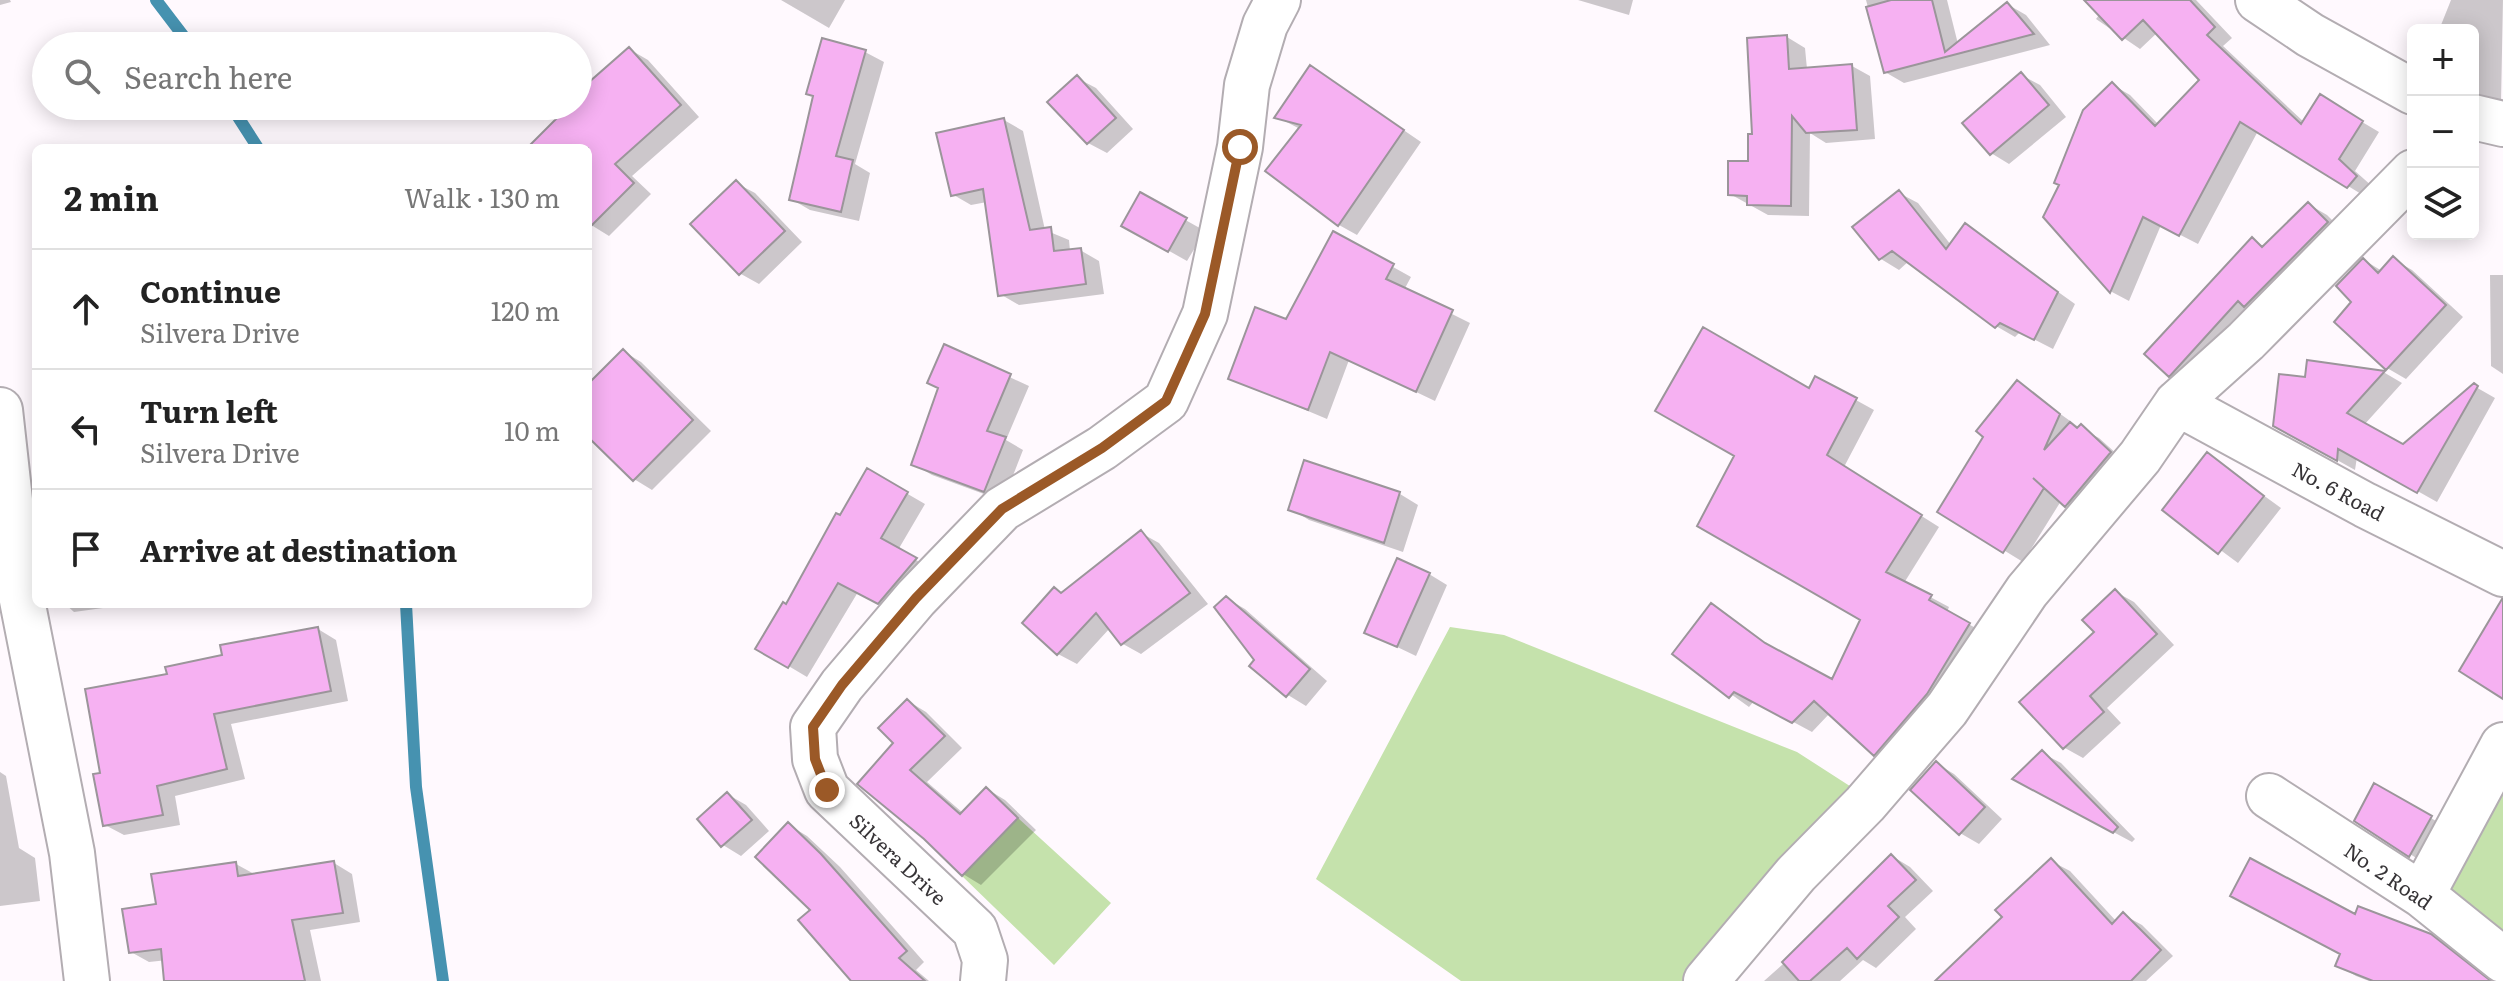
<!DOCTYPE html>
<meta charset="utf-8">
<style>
body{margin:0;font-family:Literata,serif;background:#f2f2f2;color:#222}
.controls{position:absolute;right:24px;top:24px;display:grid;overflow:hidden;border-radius:12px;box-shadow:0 4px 20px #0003}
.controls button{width:72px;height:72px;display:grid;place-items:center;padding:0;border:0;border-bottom:2px solid #e0e0e0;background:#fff;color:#222;font:40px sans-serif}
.stop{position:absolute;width:24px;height:24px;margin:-18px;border:6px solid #9b5927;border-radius:50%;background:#fff}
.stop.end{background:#9b5927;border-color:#fff;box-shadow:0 2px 8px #0008}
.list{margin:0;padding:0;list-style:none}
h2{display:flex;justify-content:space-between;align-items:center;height:104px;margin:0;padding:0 32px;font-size:34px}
h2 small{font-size:26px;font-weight:400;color:#767676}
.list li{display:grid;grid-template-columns:52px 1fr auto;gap:24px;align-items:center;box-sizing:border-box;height:120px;padding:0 32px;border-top:2px solid #e0e0e0}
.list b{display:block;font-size:30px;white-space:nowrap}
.list p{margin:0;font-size:26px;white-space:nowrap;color:#767676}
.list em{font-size:26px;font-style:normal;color:#767676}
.icon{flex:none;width:44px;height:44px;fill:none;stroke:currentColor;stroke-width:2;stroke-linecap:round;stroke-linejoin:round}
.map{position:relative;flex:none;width:2503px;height:981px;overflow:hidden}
.search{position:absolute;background:#fff;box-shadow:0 4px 20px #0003;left:32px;top:32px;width:560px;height:88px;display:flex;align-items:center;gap:20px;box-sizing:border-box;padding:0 28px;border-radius:44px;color:#767676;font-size:30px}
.panel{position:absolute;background:#fff;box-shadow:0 4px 20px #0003;left:32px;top:144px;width:560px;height:464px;border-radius:12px}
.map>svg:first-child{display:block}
.green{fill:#c5e2ac}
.shadow{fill:#0003}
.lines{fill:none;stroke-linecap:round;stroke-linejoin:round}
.stream{stroke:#4692b0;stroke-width:12}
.building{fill:#f6b1f2;stroke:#9b959a;stroke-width:2}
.minor-casing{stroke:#b3adb2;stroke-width:48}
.minor{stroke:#fff;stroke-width:44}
.route{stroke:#9b5927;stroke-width:10}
.labels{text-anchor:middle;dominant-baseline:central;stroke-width:6;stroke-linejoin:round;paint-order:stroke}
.street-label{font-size:20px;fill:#373437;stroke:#fff}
</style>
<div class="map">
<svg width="2503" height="981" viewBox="0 0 2503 981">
<rect width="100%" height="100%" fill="#fff9fe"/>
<!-- green -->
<path class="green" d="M1450 627 1504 635 1797 752 1856 790 1703 981H1461L1316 879Z
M2503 781V937L2441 894Z
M1018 818 1111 903 1054 965 962 876Z"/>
<!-- shadow -->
<path class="shadow" d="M0 0H10L11 2 0 5Z
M781 0H845L829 28Z
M1578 0H1633L1629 15Z
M1866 0H1947L1958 44 2007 4 2026 15 2050 45 1904 83 1885 72Z
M2110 0H2196L2232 38 2223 46 2305 123 2320 97 2379 132 2355 171 2373 187 2366 197 2258 131 2198 244 2161 225 2129 301 2112 292 2046 216 2113 85 2130 95 2159 125 2202 80 2158 32 2140 49 2096 19Z
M2451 0H2503L2501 103 2473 111V30H2439Z
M1787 37 1805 48 1807 69 1852 66 1870 76 1875 139 1826 143 1810 133 1809 216 1768 215 1730 194 1750 163 1754 136Z
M629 49 648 60 699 117 632 176 651 194 609 236 588 223V148H530L572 106H578V100Z
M865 52 884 62 855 164 870 173 859 221 810 210 791 199Z
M2021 75 2040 85 2066 117 2009 164 1991 153Z
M1077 78 1096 88 1133 129 1107 153 1088 143Z
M1329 79 1421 142 1357 235 1339 225 1300 129 1277 117Z
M1004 120 1023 131 1045 230 1069 240 1070 251 1080 250 1099 261 1104 294 1019 305 1000 294 987 202 971 205 952 194Z
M736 183 755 193 802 242 759 284 741 274 693 224Z
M1899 193 1918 203 1951 245 1966 226 2075 304 2053 349 2020 332 2015 337 1996 326 1909 261 1899 270 1881 259 1855 228Z
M1141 195 1205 231 1187 261 1123 225Z
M2308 204 2327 215 2346 234 2188 386 2170 375 2253 240 2265 247Z
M1334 234 1411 277 1404 290 1470 323 1435 401 1349 360 1327 419 1230 378 1287 322Z
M2393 259 2412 270 2463 317 2406 379 2387 368 2354 302 2364 260 2382 271Z
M2490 275H2503V374L2491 366Z
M945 347 1029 386 1006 440 1023 450 1003 501 932 475 913 464 940 388Z
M623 351 641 362 711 431 652 490 634 479 588 434V387Z
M2308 362 2385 373 2402 383 2364 425 2404 447 2474 386 2495 398 2437 502 2357 457 2355 470 2294 436Z
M1816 378 1874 410 1844 467 1939 527 1904 583 1949 607 1947 612 1988 635 1893 765 1875 754 1830 713 1812 732 1754 701 1749 707 1675 654 1711 605 1780 654 1833 681 1862 620 1810 390Z
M2017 383 2080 428 2099 438 2128 464 2085 516 2061 501 2023 562 1940 511Z
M2208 455 2281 508 2238 563 2165 509Z
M1305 463 1400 494 1418 505 1403 552 1309 520 1291 509Z
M868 471 925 504 898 550 934 570 897 614 858 592 807 677 758 648Z
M1141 533 1159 543 1208 604 1141 654 1123 644 1110 628 1077 664 1058 654 1025 622Z
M1429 574 1447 585 1416 656 1366 632Z
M2116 592 2134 602 2174 645 2107 708 2121 723 2083 758 2065 748 2022 702 2096 633Z
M1226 598 1245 609 1327 681 1306 706 1288 695 1257 660Z
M65 604H102L103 608 74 612Z
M318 629 336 640 348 701 231 724 245 779 175 796 180 825 124 835 105 825 102 774 169 676Z
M908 701 926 712 962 748 927 782 963 813 987 789 1005 800 1036 830 981 885 963 874 925 837 896 743Z
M2042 753 2061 763 2135 839 2132 842 2033 789Z
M1936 763 1954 774 2002 819 1979 844 1960 833Z
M0 772 6 776 19 848 35 858 40 901 0 906Z
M2375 786 2450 829 2429 866 2356 820Z
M727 794 746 805 769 831 741 856 723 845Z
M789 825 807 836 840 867 924 962 916 970 929 981H854L813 910Z
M1892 856 1910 867 1933 891 1905 917 1916 929 1876 968 1863 960 1840 981H1764L1827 925Z
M2051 861 2070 871 2117 922 2124 915 2142 925 2173 956 2146 981H1953Z
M334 863 352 874 360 922 310 930 321 981H174L168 960 149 962 131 952 158 906 236 864 256 875Z
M2356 917 2430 936 2492 981H2369L2356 976 2338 965Z"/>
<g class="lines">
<!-- stream -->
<path class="stream" d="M156 0 191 46
M231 106 258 148
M406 604 416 787 443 981"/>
</g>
<!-- building -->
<path class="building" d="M1891 0H1932L1945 52 2007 2 2034 34 1884 73 1866 7Z
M2084 0H2190L2215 27 2207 35 2301 124 2320 94 2363 121 2339 159 2357 176 2347 188 2240 122 2179 236 2143 217 2110 293 2043 217 2059 185 2054 183 2083 110 2112 82 2155 126 2199 80 2143 20 2122 40Z
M1787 35 1789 69 1852 64 1857 130 1806 133 1792 116 1791 206 1747 205V196L1728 195V161H1748V134H1752L1747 38Z
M822 38 866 50 836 156 853 160 841 212 789 200 813 96 806 94Z
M629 47 681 105 615 164 634 183 588 229V148H527L569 106H578V97L588 83Z
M1310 65 1404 130 1338 226 1265 171 1301 125 1274 118Z
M2021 72 2049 105 1990 155 1962 123Z
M1077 75 1116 118 1087 144 1047 102Z
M1004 118 1030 230 1051 227 1054 251 1081 248 1086 284 998 296 983 189 951 196 936 133Z
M736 180 785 231 739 275 690 224Z
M1899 190 1946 249 1965 223 2058 292 2034 340 2000 323 1995 328 1892 251 1879 260 1852 227Z
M1140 192 1187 218 1168 252 1121 226Z
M2308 202 2328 222 2244 307 2238 301 2169 377 2144 354 2252 237 2262 247Z
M1333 231 1394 264 1386 279 1453 310 1416 392 1330 352 1308 410 1228 379 1255 307 1286 319Z
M2393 256 2446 305 2386 370 2334 322 2351 302 2336 286 2363 258 2378 273Z
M1703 327 1809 388 1815 376 1857 398 1827 455 1922 515 1886 572 1932 595 1929 600 1970 623 1927 694 1874 756 1814 701 1792 723 1734 692 1729 698 1672 654 1711 603 1765 643 1832 679 1860 620 1697 526 1734 456 1655 411Z
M944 344 1011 374 987 431 1006 437 984 492 911 465 938 388 927 383Z
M623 349 693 420 633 481 588 437V384Z
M2307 360 2385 371 2347 413 2403 444 2474 383 2478 386 2417 493 2338 449 2337 461 2273 426 2279 374 2305 377Z
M2017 380 2060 414 2044 450 2070 422 2077 428 2081 424 2111 452 2065 507 2033 478 2044 488 2003 553 1937 512 1983 437 1976 431Z
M2207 452 2264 496 2218 554 2162 510Z
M1304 460 1400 492 1384 543 1288 510Z
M867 468 908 492 881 538 917 558 878 604 838 583 788 668 755 649 783 602 786 604 836 513 840 515Z
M1141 530 1190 593 1121 645 1096 613 1057 655 1022 623 1054 587 1061 593Z
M1397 558 1430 573 1397 647 1364 633Z
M2115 589 2157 634 2090 696 2104 712 2063 749 2019 702 2094 632 2082 620Z
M1226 596 1310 669 1286 697 1249 666 1254 660 1214 607Z
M2502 599H2503V699L2459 671Z
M318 627 331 691 214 714 227 769 157 786 163 815 103 826 93 774 100 773 85 689 167 674 165 667 222 655 220 645Z
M907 699 945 736 910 770 960 814 986 787 1018 818 962 876 924 839 857 784 893 743 878 728Z
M2042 750 2118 827 2113 833 2012 779Z
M1936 761 1985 807 1959 835 1910 790Z
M2374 783 2432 816 2409 857 2354 821Z
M727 792 752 820 721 847 697 819Z
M788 822 821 854 907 951 899 958 925 981H851L798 920 810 910 755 857Z
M1891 854 1916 880 1888 906 1899 917 1857 959 1847 948 1810 981H1799L1782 962Z
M2051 858 2112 924 2123 912 2161 950 2131 981H1935L2002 917 1995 910Z
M2250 858 2355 914 2358 906 2431 934 2491 981H2373L2335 966 2340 954 2230 896Z
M334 861 343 913 292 920 305 981H164L161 949 129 953 122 909 156 904 151 874 236 862 238 876Z"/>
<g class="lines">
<!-- minor casing -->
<g class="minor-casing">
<path id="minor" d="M2258 0 2310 35 2413 92
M2473 117 2503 124
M2177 403 2365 505 2503 574
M0 410 20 590 72 853 87 981
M2269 796 2422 895 2503 960
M2422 895 2503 745
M983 981 985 960 975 930 827 790 815 759 813 727 842 685 916 598 1002 509 1102 448 1166 401 1205 314 1240 147 1247 85 1265 25 1278 0
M1706 981 1796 874 1865 804 1947 709 2027 591 2140 457 2177 403 2246 341 2413 172"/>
</g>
<!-- minor -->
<use href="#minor" class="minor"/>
</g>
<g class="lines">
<!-- route -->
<path class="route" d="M827 790 815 759 813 727 842 685 916 598 1002 509 1102 448 1166 401 1205 314 1240 147"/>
</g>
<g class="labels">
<!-- street labels -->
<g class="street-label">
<text transform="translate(2339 490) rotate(28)">No. 6 Road</text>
<text transform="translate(899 858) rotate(43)">Silvera Drive</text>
<text transform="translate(2389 875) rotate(34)">No. 2 Road</text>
</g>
</g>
</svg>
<div class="controls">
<button>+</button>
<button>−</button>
<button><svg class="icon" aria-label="layers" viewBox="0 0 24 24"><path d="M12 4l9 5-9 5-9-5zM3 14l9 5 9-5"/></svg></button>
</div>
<div class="stop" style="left:1240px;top:147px"></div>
<div class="stop end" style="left:827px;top:790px"></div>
<div class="search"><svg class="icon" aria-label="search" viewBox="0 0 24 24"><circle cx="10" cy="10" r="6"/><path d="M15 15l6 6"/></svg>Search here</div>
<section class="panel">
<h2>2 min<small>Walk · 130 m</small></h2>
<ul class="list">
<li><svg class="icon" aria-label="ahead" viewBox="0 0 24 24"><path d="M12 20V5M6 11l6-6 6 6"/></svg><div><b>Continue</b><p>Silvera Drive</p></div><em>120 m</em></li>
<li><svg class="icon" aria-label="left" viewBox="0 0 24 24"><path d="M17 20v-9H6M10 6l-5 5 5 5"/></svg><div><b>Turn left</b><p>Silvera Drive</p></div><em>10 m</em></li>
<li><svg class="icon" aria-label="arrive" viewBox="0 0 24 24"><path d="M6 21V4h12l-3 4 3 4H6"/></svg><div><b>Arrive at destination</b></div></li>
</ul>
</section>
</div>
